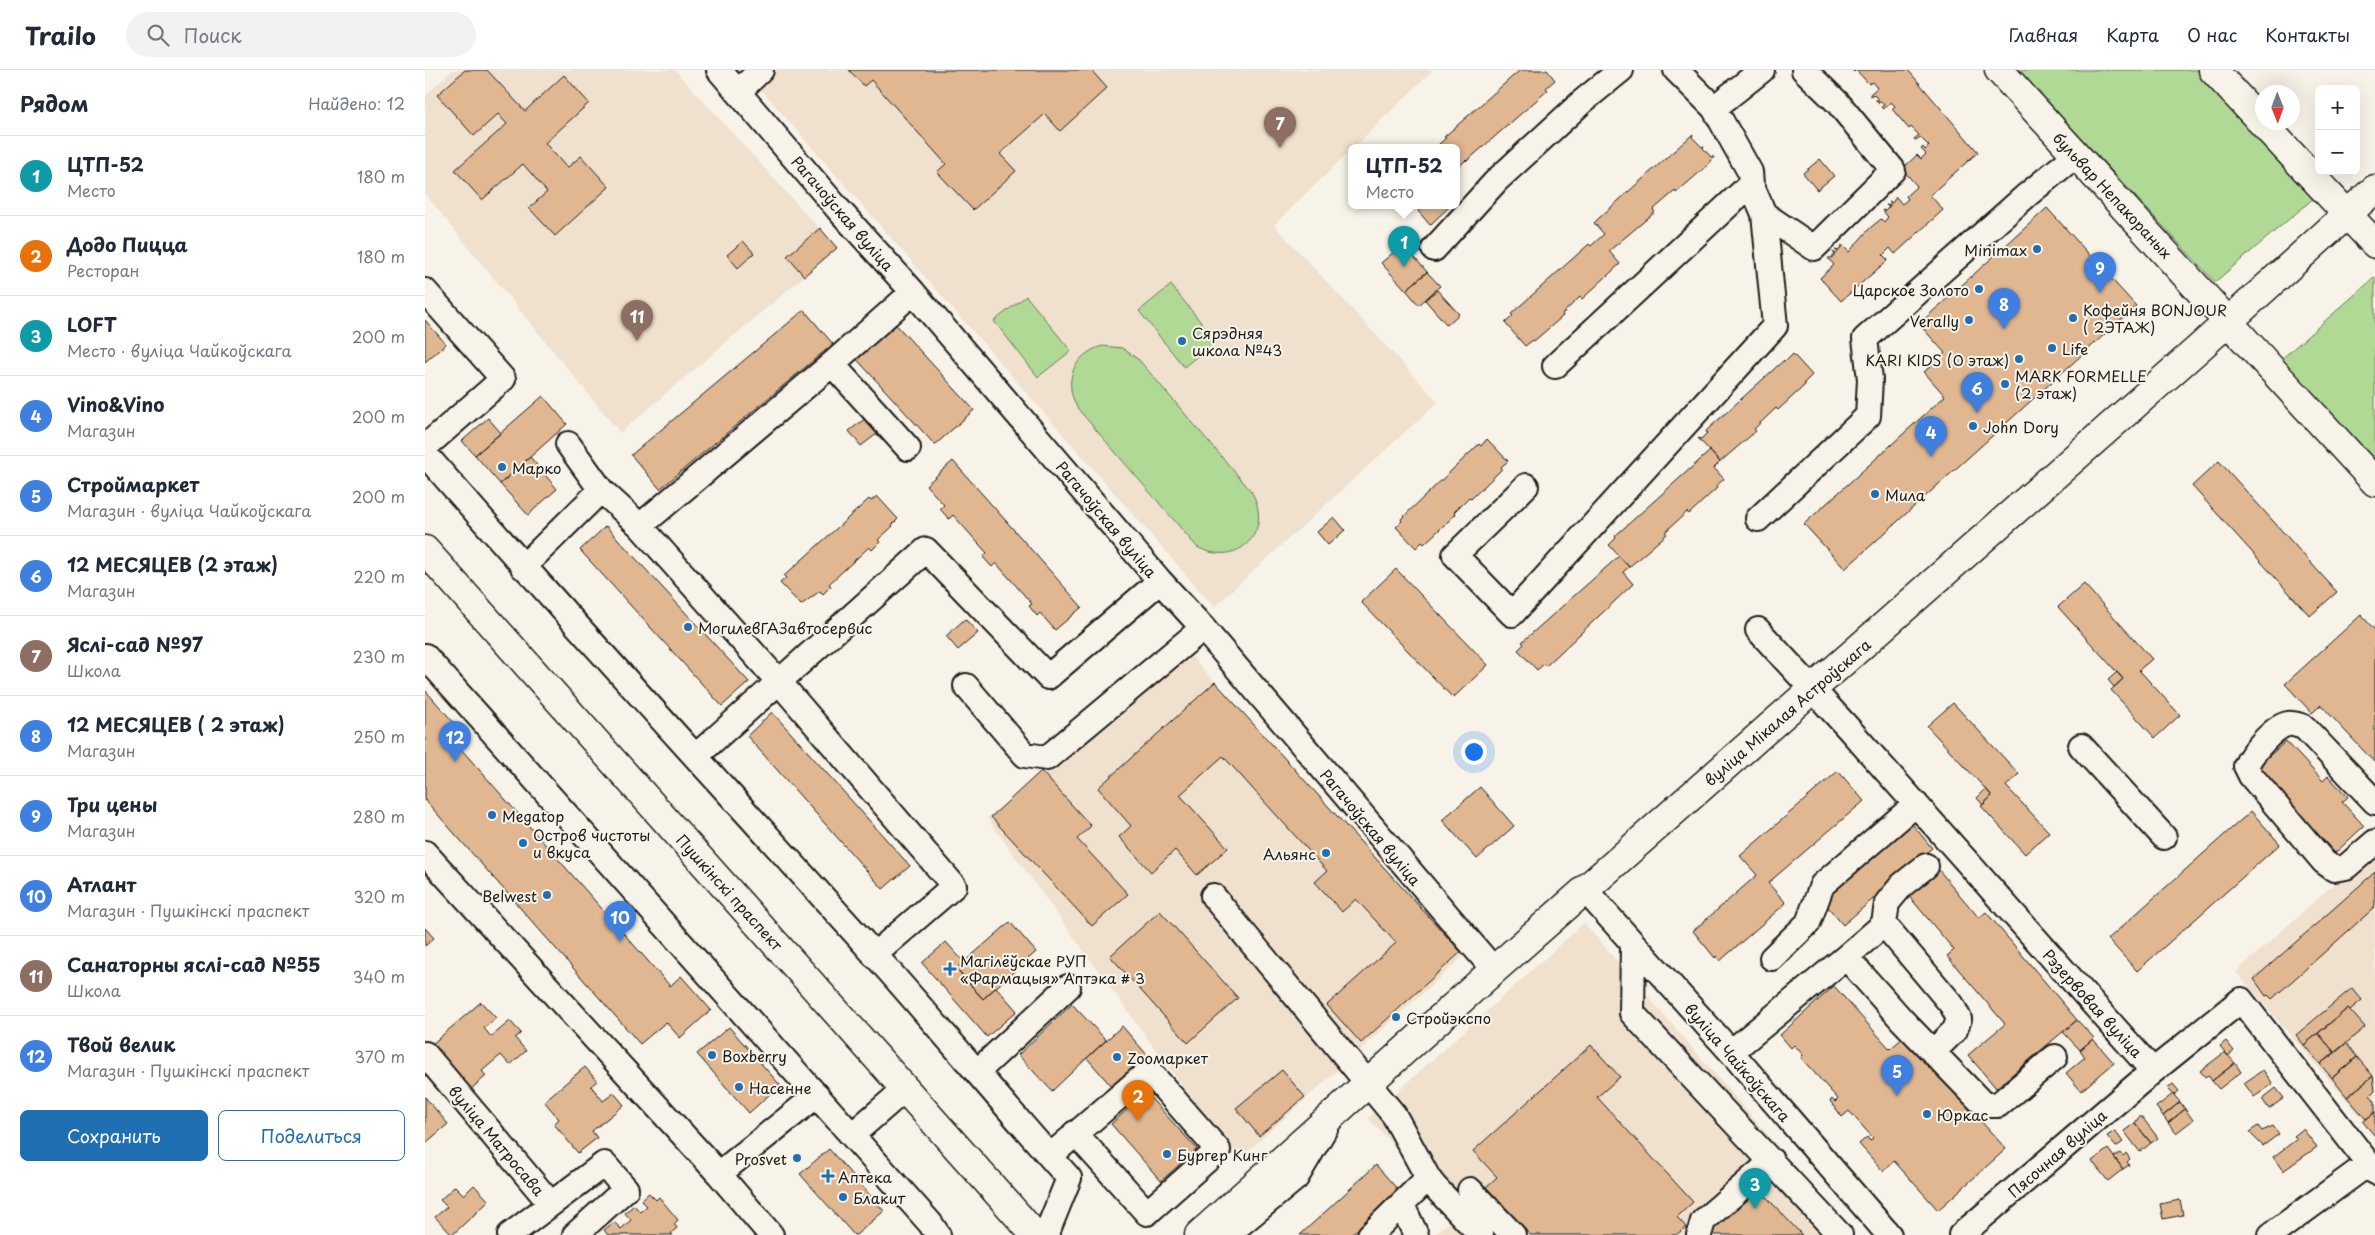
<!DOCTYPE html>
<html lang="ru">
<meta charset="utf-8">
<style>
body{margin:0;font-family:"Playpen Sans",sans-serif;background:#f2f2f3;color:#1f2937}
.controls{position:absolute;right:15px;top:15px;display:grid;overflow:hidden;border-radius:8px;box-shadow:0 5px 20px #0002}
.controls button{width:45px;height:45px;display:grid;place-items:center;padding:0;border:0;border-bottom:1px solid #e0e1e3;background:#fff;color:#1f2937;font:25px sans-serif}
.compass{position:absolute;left:1830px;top:15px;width:45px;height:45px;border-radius:50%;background:#fff;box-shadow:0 5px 20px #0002;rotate:179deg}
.you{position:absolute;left:1048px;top:681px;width:18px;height:18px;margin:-12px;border:4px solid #fff;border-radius:50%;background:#1a73e8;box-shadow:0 0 0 8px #1a73e833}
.badge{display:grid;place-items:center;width:32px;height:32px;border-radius:50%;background:#1f6fb2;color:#fff;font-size:16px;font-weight:700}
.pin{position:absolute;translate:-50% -41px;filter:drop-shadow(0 1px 2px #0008)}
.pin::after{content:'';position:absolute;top:26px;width:18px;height:15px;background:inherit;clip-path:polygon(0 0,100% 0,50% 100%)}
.popup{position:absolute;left:923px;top:74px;width:112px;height:65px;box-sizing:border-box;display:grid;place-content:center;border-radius:8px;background:#fff;filter:drop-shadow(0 1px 4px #0005);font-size:16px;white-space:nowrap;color:#747a83}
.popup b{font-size:19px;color:#1f2937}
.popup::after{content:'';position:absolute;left:50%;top:100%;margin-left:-10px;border:10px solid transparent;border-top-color:#fff}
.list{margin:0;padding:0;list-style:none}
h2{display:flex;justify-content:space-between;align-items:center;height:65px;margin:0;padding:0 20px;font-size:21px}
h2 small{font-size:16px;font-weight:400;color:#747a83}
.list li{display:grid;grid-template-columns:32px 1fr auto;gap:15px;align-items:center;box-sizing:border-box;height:80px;padding:0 20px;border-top:1px solid #e0e1e3}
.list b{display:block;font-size:19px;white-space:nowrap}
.list p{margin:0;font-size:16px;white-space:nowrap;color:#747a83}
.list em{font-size:16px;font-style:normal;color:#747a83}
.actions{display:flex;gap:10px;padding:15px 20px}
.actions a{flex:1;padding:11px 0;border:1px solid #1f6fb2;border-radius:8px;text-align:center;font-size:18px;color:#1f6fb2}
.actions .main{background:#1f6fb2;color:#fff}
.icon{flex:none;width:28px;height:28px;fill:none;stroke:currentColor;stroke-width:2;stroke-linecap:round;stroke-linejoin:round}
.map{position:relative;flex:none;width:1950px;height:1165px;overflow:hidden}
header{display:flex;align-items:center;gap:30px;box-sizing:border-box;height:70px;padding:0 25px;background:#fff;border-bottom:1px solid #e0e1e3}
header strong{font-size:24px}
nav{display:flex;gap:28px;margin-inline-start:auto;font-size:18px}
.search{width:350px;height:45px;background:#f2f2f3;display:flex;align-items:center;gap:12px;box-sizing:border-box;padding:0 18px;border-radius:28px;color:#747a83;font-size:19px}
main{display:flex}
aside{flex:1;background:#fff}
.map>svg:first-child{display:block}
.built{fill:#f0e1ce}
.green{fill:#b1d996;stroke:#667a59}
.building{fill:#e0b791;stroke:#1c1c1c}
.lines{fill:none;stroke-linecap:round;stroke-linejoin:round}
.minor-casing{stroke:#1c1c1c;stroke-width:28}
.major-casing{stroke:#1c1c1c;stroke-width:31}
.minor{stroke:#f7f3e8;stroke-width:24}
.major{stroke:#f7f3e8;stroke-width:28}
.poi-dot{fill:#1f6fb2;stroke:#f7f3e8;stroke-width:2}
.labels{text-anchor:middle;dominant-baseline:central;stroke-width:4;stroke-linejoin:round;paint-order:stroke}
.street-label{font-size:15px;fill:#1c1c1c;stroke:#f7f3e8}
.poi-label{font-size:15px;fill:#1c1c1c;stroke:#f7f3e8;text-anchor:start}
</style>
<header>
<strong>Trailo</strong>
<div class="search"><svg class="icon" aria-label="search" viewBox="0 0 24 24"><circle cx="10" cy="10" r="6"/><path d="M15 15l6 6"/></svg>Поиск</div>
<nav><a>Главная</a><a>Карта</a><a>О нас</a><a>Контакты</a></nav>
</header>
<main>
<aside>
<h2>Рядом<small>Найдено: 12</small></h2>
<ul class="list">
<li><span class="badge" style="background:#0f9aa8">1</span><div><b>ЦТП-52</b><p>Место</p></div><em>180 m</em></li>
<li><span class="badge" style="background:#e8710a">2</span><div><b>Додо Пицца</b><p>Ресторан</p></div><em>180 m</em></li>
<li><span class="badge" style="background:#0f9aa8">3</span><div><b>LOFT</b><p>Место · вуліца Чайкоўскага</p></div><em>200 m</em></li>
<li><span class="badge" style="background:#3f7fe0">4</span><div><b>Vino&amp;Vino</b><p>Магазин</p></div><em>200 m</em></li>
<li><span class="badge" style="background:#3f7fe0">5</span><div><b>Строймаркет</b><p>Магазин · вуліца Чайкоўскага</p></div><em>200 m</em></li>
<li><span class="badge" style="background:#3f7fe0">6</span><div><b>12 МЕСЯЦЕВ (2 этаж)</b><p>Магазин</p></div><em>220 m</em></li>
<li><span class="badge" style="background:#8d6e63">7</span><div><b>Яслі-сад №97</b><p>Школа</p></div><em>230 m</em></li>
<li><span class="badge" style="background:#3f7fe0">8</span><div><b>12 МЕСЯЦЕВ ( 2 этаж)</b><p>Магазин</p></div><em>250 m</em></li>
<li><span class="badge" style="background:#3f7fe0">9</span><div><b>Три цены</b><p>Магазин</p></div><em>280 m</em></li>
<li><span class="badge" style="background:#3f7fe0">10</span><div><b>Атлант</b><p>Магазин · Пушкінскі праспект</p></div><em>320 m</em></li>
<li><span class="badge" style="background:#8d6e63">11</span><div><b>Санаторны яслі-сад №55</b><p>Школа</p></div><em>340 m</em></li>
<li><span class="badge" style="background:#3f7fe0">12</span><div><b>Твой велик</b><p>Магазин · Пушкінскі праспект</p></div><em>370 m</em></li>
</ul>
<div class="actions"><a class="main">Сохранить</a><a>Поделиться</a></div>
</aside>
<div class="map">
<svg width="1950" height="1165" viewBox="0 0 1950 1165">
<rect width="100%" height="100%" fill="#f7f3e8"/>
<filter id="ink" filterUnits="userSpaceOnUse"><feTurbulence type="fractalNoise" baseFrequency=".02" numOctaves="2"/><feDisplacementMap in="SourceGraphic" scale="10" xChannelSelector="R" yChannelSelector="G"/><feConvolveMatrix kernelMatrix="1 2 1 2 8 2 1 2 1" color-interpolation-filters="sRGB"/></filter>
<g filter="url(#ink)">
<!-- built -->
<path class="built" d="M27 0H250L412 178 195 363 0 124V26Z
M319 0H1008L849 155 1013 332 789 537Z
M766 586 1040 885 812 1091 562 748Z
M1950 777V1063L1811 902Z
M1159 853 1430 1165H1009L1033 1144 943 1048Z"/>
<!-- green -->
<path class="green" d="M1593 0H1773L1889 128 1790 212Z
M1950 207V398L1853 292Z
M746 215 791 271 759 297 714 241Z
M601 226 646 281 613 307 569 251Z
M677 276 697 278 714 290 826 421C850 461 813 499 772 477L653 339C637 312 648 285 677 276Z"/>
<!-- building -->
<path class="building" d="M40 0H62L100 41 139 5 164 33 120 73 142 98 156 86 184 117 130 166 104 138 122 122 98 94 57 130 30 100 82 54 73 44 49 66 12 25Z
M424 0H666L682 18 635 61 620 44 575 84 591 101 548 140 512 102 521 94 446 10 439 16Z
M1095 0H1122L1130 10 1121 18 1123 20 1042 91 1041 90 1034 96 1032 93V78H1018L1014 74 1021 68 1019 67Z
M1427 0H1483L1553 82 1505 125 1518 140 1470 184 1465 178 1458 185 1463 190 1416 231 1395 208 1409 195 1403 188H1406L1410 185 1408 182 1411 184 1413 182 1410 180 1414 181 1417 175 1424 182 1445 158 1456 149 1459 152 1463 147 1457 140 1460 141 1464 137 1461 135 1465 136V131L1467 133 1471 127 1477 134 1483 129 1481 126 1492 116 1477 99 1492 85 1496 89 1501 84 1496 79 1498 77 1500 80 1504 76 1495 67 1491 70 1489 69 1494 65 1486 57 1484 59 1467 39 1470 36 1466 32 1458 39 1456 37 1459 35 1456 31 1453 34 1454 30 1451 31 1452 28 1448 24 1446 26 1445 24 1452 18 1447 12 1444 14 1431 0 1429 2Z
M1268 64 1267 67 1277 77 1279 76 1278 78 1286 87H1289L1284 94 1251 123 1250 121 1228 140 1230 142 1184 181 1195 194 1157 229 1155 227 1137 244 1138 246 1109 271 1108 270 1100 276 1080 253 1088 246 1086 244 1164 174 1166 176 1179 164 1169 153 1174 148Z
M1395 89 1409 106 1392 120 1378 103Z
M999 136H1025L1005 155 993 141Z
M1622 138 1711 236 1420 499 1379 454 1520 326 1499 302 1520 283 1494 254Z
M395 158 412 178 379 206 362 186Z
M318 171 329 183 313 198 302 185Z
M978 174 1002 202 981 220 956 193Z
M1002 202 1015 216 994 235 981 220Z
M1012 220 1034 244 1022 255 1000 230Z
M379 240 408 274 235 419 206 385Z
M466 249 549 340 510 375 427 284Z
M0 250 21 274 0 292Z
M1368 284 1387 305 1379 313 1380 315 1353 340 1351 338 1329 359 1331 361 1295 392 1273 368 1276 369 1282 363 1281 361 1359 290 1360 292Z
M118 326 142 354 75 414 50 385Z
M63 348 76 363 50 385 37 371Z
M441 348 453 363 436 376 424 361Z
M1062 369 1083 391 1076 397 1077 399 1046 429 1044 427 1029 442 1031 444 999 474 997 472 991 478 971 457 977 451 976 449 1054 374 1056 376Z
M1285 381 1295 392 1289 398 1299 409 1291 416 1292 418 1264 444 1262 442 1240 462 1242 464 1204 497 1184 475 1191 468 1190 466Z
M105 387 132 419 103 445 75 414Z
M528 391 657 537 630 560 615 543 612 546 604 536 607 534 571 493 567 497 558 487 562 483 528 445 524 449 515 439 519 435 501 415Z
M1794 391 1912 522 1885 546 1767 416Z
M452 426 473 449 467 455 468 456 453 470 455 472 447 480 444 477 404 514 406 516 398 524 395 521 376 535 355 513 361 508 359 506 444 429 446 431Z
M909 447 920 460 903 475 892 462Z
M181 456 324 612 297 636 155 480Z
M1194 486 1204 497 1198 502 1208 514 1121 596 1119 594 1112 600 1093 580 1099 574 1097 572Z
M971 499 1063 595 1028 628 936 532Z
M1659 514 1727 589 1714 600 1755 645 1730 668 1686 620 1698 609 1633 537Z
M1936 545 1950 560V693L1896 635 1887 643 1860 614Z
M540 549 553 563 533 580 521 566Z
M1692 602 1698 609 1689 617 1683 610Z
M790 612 1036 882 936 973 902 935 971 873 931 829 917 842 890 812 902 801 798 686 755 725 803 778 772 805 750 780 726 802 694 767 706 756 673 718Z
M0 620 30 654 21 662 245 916 256 906 286 940 255 968 241 952 215 974 0 730Z
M1528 633 1594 704 1581 716 1624 762 1600 784 1556 736 1567 726 1502 656Z
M347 642 485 796 458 819 322 666Z
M1861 671 1898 711 1903 706 1923 727 1917 732 1939 756 1910 783 1832 697Z
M616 701 666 756 652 769 703 824 667 856 566 747Z
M1413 701 1439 731 1343 813 1361 833 1295 891 1291 886 1290 888 1268 861 1332 805 1315 786Z
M1055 717 1089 756 1052 789 1017 750Z
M1561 719 1567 726 1558 735 1552 728Z
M1826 741 1855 774 1712 901 1683 869Z
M1487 754 1507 778 1418 855 1398 831Z
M1513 799 1554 848 1561 842 1652 950 1571 1018 1543 985 1580 954 1522 886 1529 880 1483 825Z
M1950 802V837L1847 929 1843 925 1841 926 1829 909Z
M735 841 813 928 763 973 685 886Z
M585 852 611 882 558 929 531 899Z
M0 858 9 868 0 876Z
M521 872 539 892 531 899 558 929 571 917 592 941 562 967 497 893Z
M1409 916 1465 979 1480 966 1581 1079 1513 1140 1469 1091 1458 1101 1434 1074 1442 1067 1445 1071 1448 1068 1424 1041 1417 1047 1415 1044 1405 1031 1407 1029 1410 1032 1413 1029 1376 988 1378 985 1369 975 1366 978 1355 965Z
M1927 918 1937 930 1925 940 1923 938 1879 975 1871 965Z
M56 932 71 948 59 958 66 967 85 951 96 963 90 968 101 981 85 995 76 985 57 1001 61 1006 45 1020 6 975Z
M647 934 681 970 627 1021 593 985Z
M1923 938 1940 957 1910 983 1893 963Z
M1652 950 1669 968 1655 980 1638 962Z
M697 956 723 986 687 1017 662 988Z
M304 957 355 1015 324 1043 272 984Z
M1893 963 1910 983 1895 994 1879 975Z
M1668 969 1689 993 1656 1021 1641 1003 1660 987 1655 980Z
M1801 971 1809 981 1803 986 1795 976Z
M1921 973 1932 987 1907 1008 1895 994Z
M1166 975 1195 1007 1172 1027 1268 1132 1252 1147 1261 1157 1251 1165H1105L1061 1117 1072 1107 1048 1081Z
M1800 982 1810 993 1787 1011 1783 1005 1780 1007 1775 1001Z
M1932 987 1948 1006 1922 1027 1907 1008Z
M1810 993 1816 1002 1794 1019 1787 1011Z
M160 997 172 1011 166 1016 178 1031 189 1023 199 1035 167 1061 172 1068 153 1083 129 1054 134 1049 119 1031Z
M857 1000 880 1027 834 1066 811 1038Z
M1838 1000 1848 1014 1829 1027 1819 1013Z
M1948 1006 1950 1020 1945 1025 1950 1031V1042L1941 1049 1922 1027Z
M1748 1014 1754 1021 1749 1025 1742 1018Z
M1851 1018 1859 1028 1844 1039 1837 1029Z
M721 1023 772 1079 736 1111 686 1054Z
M1748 1024 1755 1032 1738 1046 1731 1037Z
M0 1027 23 1054 2 1072 0 1070Z
M1755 1032 1760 1039 1743 1053 1738 1046Z
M1760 1039 1768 1050 1751 1063 1743 1053Z
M1950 1042V1066L1938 1052Z
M1714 1047H1717L1733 1068 1726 1073 1710 1053Z
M1710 1053 1726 1073 1715 1082 1699 1061Z
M1833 1056 1837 1061 1848 1056 1854 1064 1838 1076 1824 1062Z
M1878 1059 1892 1077 1858 1101 1848 1087 1872 1069 1869 1066Z
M1690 1061 1698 1072 1691 1077 1682 1066Z
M404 1079 459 1141 431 1165H429L375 1104Z
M1683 1079 1698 1099 1683 1111 1667 1091Z
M1695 1083 1698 1086 1701 1083 1705 1089 1702 1092 1704 1095 1698 1099 1689 1087Z
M951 1095 974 1121 926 1165H875Z
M49 1115 64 1131 27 1165 10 1147 22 1137 15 1130 30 1116 39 1125Z
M1332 1117 1377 1165H1290L1286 1160Z
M224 1123 231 1130 234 1127 253 1150 249 1154 252 1158 246 1163 248 1165H183L179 1160 189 1152 196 1159 206 1150 200 1143 209 1135 215 1142 222 1136 216 1130Z
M1755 1130 1758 1145 1738 1149 1735 1134Z"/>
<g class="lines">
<!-- minor casing -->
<g class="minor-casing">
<path id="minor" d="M294 0 413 139 488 222 735 511 778 558 1069 900
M313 22 336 0
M1289 38 1337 0
M1339 144 1389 178 1468 100 1413 33 1379 0
M1009 179 1072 110 1158 31 1196 0
M0 221 78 309 0 377
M407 294 483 378
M1130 296 1326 114
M143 374 176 420
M0 384C147 553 299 717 449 884 515 958 578 1034 644 1108L621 1165
M1101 416 1030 485 1087 544 1350 256 1339 144 1326 114 1325 102 1289 38 1251 0
M1333 449 1443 346 1445 309 1440 269 1602 125 1651 85
M215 456 407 294 488 222
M98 497 176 420 215 456 355 613 529 816 449 885
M1333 560 1424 659 1728 1001
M0 586 505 1153 513 1165
M541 616 600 685 622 688 778 558
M1656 676 1739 767
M271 686 501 480 623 607 735 511
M1950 732 1879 657C1875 656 1868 653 1863 654 1849 656 1826 684 1821 696L1826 706 1899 792 1909 799 1921 797 1950 772
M0 783 294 1104 346 1165
M1160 820 1306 982 1464 1165
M788 826 969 1045 1003 1108 945 1165
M1459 854 1462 833 1477 815 1501 796
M1208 874 1207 943 1415 1165
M1421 887 1459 854 1527 935 1534 949 1530 960 1508 982
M1347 888 1383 853 1397 815 1491 734
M1306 982 1421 887 1477 950 1559 1035H1573L1630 987
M0 984 125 1133
M553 1001 643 917
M427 1065 480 1019
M625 1086 724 1001 793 1080 722 1143 650 1063
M294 1104 392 1025
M1003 1108 1010 1117 1056 1165
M1045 1120 1088 1165
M977 1135 991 1165
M85 1165 179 1094 201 1119 150 1165
M802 1165 871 1108 902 1055
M1274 1165 1278 1151 1347 1091
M1536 1165 1728 1001 1816 930 1950 1102
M1846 1165 1943 1094"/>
</g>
<!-- major casing -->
<g class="major-casing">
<path id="major" d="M1574 0C1699 138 1824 275 1950 412
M1788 0 1950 174
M0 480 610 1165
M774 1165 1069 900 1773 279 1950 119"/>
</g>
<!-- minor -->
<use href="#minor" class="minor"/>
<!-- major -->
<use href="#major" class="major"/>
</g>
</g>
<!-- markers -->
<g class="poi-dot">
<circle cx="1612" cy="179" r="5"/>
<circle cx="1554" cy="219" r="5"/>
<circle cx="1648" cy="248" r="5"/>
<circle cx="1544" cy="250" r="5"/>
<circle cx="757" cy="271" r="5"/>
<circle cx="1627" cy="278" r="5"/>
<circle cx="1594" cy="289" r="5"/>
<circle cx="1580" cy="314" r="5"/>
<circle cx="1548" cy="356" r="5"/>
<circle cx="77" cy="397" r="5"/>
<circle cx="1450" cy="424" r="5"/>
<circle cx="263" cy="557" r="5"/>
<circle cx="67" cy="745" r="5"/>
<circle cx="98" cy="773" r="5"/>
<circle cx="901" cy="783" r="5"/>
<circle cx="122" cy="825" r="5"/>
<path d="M522.5 891.5h5v5h5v5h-5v5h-5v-5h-5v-5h5z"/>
<circle cx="971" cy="947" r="5"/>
<circle cx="287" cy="985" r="5"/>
<circle cx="692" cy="987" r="5"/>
<circle cx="314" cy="1017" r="5"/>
<circle cx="1502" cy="1044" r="5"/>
<circle cx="742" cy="1084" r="5"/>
<circle cx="372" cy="1088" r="5"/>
<path d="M400.5 1098.5h5v5h5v5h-5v5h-5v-5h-5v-5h5z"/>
<circle cx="418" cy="1127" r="5"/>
</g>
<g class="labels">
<!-- street labels -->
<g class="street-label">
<text transform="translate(1688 125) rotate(47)">бульвар Непакораных</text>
<text transform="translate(418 143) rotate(49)">Рагачоўская вуліца</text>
<text transform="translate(682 449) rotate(50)">Рагачоўская вуліца</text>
<text transform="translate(1362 642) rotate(-41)">вуліца Мікалая Астроўскага</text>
<text transform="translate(946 757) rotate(50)">Рагачоўская вуліца</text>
<text transform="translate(305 822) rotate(48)">Пушкінскі праспект</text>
<text transform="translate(1668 933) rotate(48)">Рэзервовая вуліца</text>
<text transform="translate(1313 992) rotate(49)">вуліца Чайкоўскага</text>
<text transform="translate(72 1070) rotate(50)">вуліца Матросава</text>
<text transform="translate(1632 1083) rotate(-41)">Пясочная вуліца</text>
</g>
<!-- poi labels -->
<g class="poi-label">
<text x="1602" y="179" text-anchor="end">Minimax</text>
<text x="1544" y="219" text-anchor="end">Царское Золото</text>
<text x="1658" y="239">Кофейня BONJOUR<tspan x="1658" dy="17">( 2ЭТАЖ)</tspan></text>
<text x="1534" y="250" text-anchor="end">Verally</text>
<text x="767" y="262">Сярэдняя<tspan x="767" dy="17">школа №43</tspan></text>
<text x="1637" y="278">Life</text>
<text x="1584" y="289" text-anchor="end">KARI KIDS (0 этаж)</text>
<text x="1590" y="305">MARK FORMELLE<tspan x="1590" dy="17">(2 этаж)</tspan></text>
<text x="1558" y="356">John Dory</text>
<text x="87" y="397">Марко</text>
<text x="1460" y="424">Мила</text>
<text x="273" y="557">МогилевГАЗавтосервис</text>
<text x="77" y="745">Megatop</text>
<text x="108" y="764">Остров чистоты<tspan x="108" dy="17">и вкуса</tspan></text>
<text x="891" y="783" text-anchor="end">Альянс</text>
<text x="112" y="825" text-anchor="end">Belwest</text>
<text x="535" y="890">Магілёўскае РУП<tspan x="535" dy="17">«Фармацыя» Аптэка # 3</tspan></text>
<text x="981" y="947">Стройэкспо</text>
<text x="297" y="985">Boxberry</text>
<text x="702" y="987">Zooмаркет</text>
<text x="324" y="1017">Насенне</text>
<text x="1512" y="1044">Юркас</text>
<text x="752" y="1084">Бургер Кинг</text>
<text x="362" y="1088" text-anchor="end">Prosvet</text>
<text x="413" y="1106">Аптека</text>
<text x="428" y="1127">Блакит</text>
</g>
</g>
</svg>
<div class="controls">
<button>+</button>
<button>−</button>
</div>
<svg class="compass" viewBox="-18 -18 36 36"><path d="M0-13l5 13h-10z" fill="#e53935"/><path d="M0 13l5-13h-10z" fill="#747a83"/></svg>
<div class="you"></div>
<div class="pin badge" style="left:979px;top:197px;background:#0f9aa8">1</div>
<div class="popup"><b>ЦТП-52</b>Место</div>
<div class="pin badge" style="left:713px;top:1051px;background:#e8710a">2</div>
<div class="pin badge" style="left:1330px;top:1139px;background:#0f9aa8">3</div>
<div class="pin badge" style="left:1506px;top:387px;background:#3f7fe0">4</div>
<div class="pin badge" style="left:1472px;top:1026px;background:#3f7fe0">5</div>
<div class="pin badge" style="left:1552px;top:343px;background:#3f7fe0">6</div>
<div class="pin badge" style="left:855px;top:78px;background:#8d6e63">7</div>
<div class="pin badge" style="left:1579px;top:259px;background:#3f7fe0">8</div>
<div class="pin badge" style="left:1675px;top:223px;background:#3f7fe0">9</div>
<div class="pin badge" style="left:195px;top:872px;background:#3f7fe0">10</div>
<div class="pin badge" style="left:212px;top:271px;background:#8d6e63">11</div>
<div class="pin badge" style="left:30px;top:692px;background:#3f7fe0">12</div>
</div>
</main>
